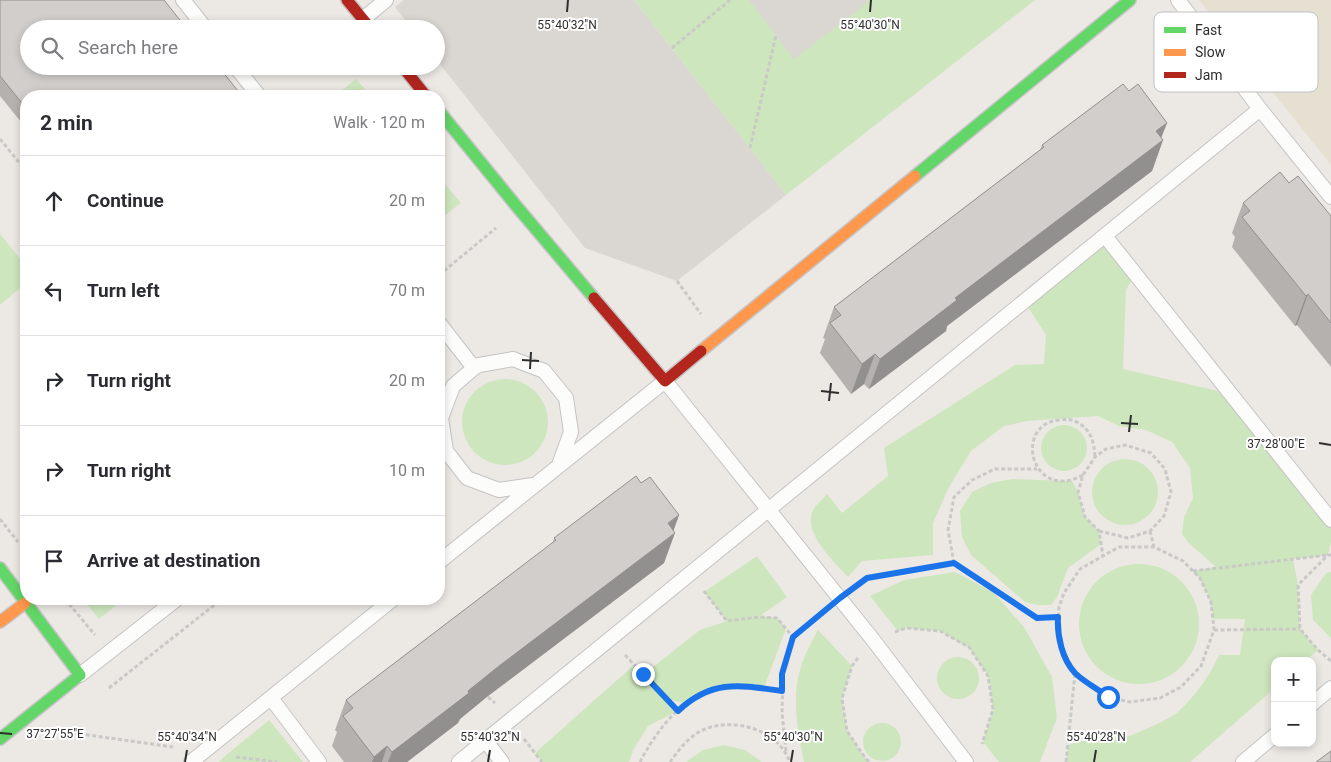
<!DOCTYPE html>
<meta charset="utf-8">
<style>
body{margin:0;font-family:Roboto,sans-serif;background:#f7f7f7;color:#2b2b33}
.controls{position:absolute;right:15px;bottom:15px;display:grid;overflow:hidden;border-radius:10px;box-shadow:0 2px 8px #0003}
.controls button{width:45px;height:45px;display:grid;place-items:center;padding:0;border:0;border-bottom:1px solid #e1e1e2;background:#fff;color:#2b2b33;font:25px sans-serif}
.stop{position:absolute;width:15px;height:15px;margin:-11px;border:4px solid #1a73e8;border-radius:50%;background:#fff}
.stop.end{background:#1a73e8;border-color:#fff;box-shadow:0 1px 5px #0008}
.list{margin:0;padding:0;list-style:none}
h2{display:flex;justify-content:space-between;align-items:center;height:65px;margin:0;padding:0 20px;font-size:21px}
h2 small{font-size:16px;font-weight:400;color:#7c7c81}
.list li{display:grid;grid-template-columns:32px 1fr auto;gap:15px;align-items:center;box-sizing:border-box;height:90px;padding:0 20px;border-top:1px solid #e1e1e2}
.list b{display:block;font-size:19px;white-space:nowrap}
.list em{font-size:16px;font-style:normal;color:#7c7c81}
.icon{flex:none;width:28px;height:28px;fill:none;stroke:currentColor;stroke-width:2;stroke-linecap:round;stroke-linejoin:round}
.map{position:relative;flex:none;width:1331px;height:762px;overflow:hidden}
.search{position:absolute;background:#fff;box-shadow:0 2px 8px #0003;left:20px;top:20px;width:425px;height:55px;display:flex;align-items:center;gap:12px;box-sizing:border-box;padding:0 18px;border-radius:28px;color:#7c7c81;font-size:19px}
.panel{position:absolute;background:#fff;box-shadow:0 2px 8px #0003;left:20px;top:90px;width:425px;height:515px;border-radius:20px}
.map>svg:first-child{display:block}
.education{fill:#e6e0d3}
.green{fill:#cee6be}
.plaza{fill:#dad6d2}
.lines{fill:none;stroke-linecap:round;stroke-linejoin:round}
.lane-casing{stroke:#c5c4c5;stroke-width:16}
.fast-casing{stroke:#c5c4c5;stroke-width:14}
.slow-casing{stroke:#c5c4c5;stroke-width:14}
.jam-casing{stroke:#c5c4c5;stroke-width:14}
.path{stroke:#c9c9c8;stroke-width:3;stroke-dasharray:4 2.5;stroke-linecap:butt}
.lane{stroke:#fcfcfb;stroke-width:14}
.fast{stroke:#63d668;stroke-width:11}
.slow{stroke:#ff974d;stroke-width:11}
.jam{stroke:#b3261e;stroke-width:11}
.wall{fill:#b4b1af}
.shaded-wall{fill:#92908e}
.building{fill:#d1cecb;stroke:#92908e}
.route{stroke:#1a73e8;stroke-width:6}
.ticks{fill:none;stroke:#2e2e2e;stroke-width:2}
.key{fill:#fff;stroke:#c0c0c0;stroke-width:1}
.key-label{font-size:14px;fill:#2e2e2e}
.ticks-label{font-size:12px;text-anchor:middle;fill:#2e2e2e;stroke:#fff;stroke-width:4;stroke-linejoin:round;paint-order:stroke}
</style>
<div class="map">
<svg width="1331" height="762" viewBox="0 0 1331 762">
<rect width="100%" height="100%" fill="#ece8e4"/>
<!-- education -->
<path class="education" d="M1199 0H1331V165Z"/>
<!-- green -->
<path class="green" d="M634 0H1035L786 195Z
M356 79 371 96H335Z
M439 177 461 203 439 220Z
M0 234 26 266V283L0 305Z
M1105 236 1135 274 1126 290 1123 369 1231 394 1331 520V543L1328 555 1293 559 1298 585 1300 629 1318 650 1305 661H1275V688L1190 762H1066L1068 745C1074 743 1080 741 1087 740 1101 739 1115 740 1129 736 1141 732 1169 719 1178 712 1195 696 1210 676 1219 655H1240L1245 619H1213C1211 601 1206 584 1193 571L1216 567 1188 542 1182 534 1184 517 1193 498 1190 468 1172 442 1146 430 1119 426 1098 416 1027 421 1004 426 971 451 949 487 933 523V555L862 561 848 577C835 563 804 534 812 513 814 506 823 499 827 494L842 513 888 476 884 448 1015 365 1044 364 1046 335 1024 301Z
M462 422a43 43 0 1 1 86 0a43 43 0 1 1-86 0Z
M1041 448a23 23 0 1 1 46 0a23 23 0 1 1-46 0Z
M1092 492a33 33 0 1 1 66 0a33 33 0 1 1-66 0Z
M1012 479 1072 481 1078 492 1085 517 1099 531 1101 544 1068 568 1057 597 1051 605H1038L1025 602 971 555 962 537 960 511 972 492 991 483Z
M757 556 787 597 760 616 777 618 786 628 764 688C731 683 714 686 686 704L666 698 678 711 648 726 633 750 629 762H542L535 753 634 665 644 674 700 630 727 621 704 592Z
M1079 624a60 60 0 1 1 120 0a60 60 0 1 1-120 0Z
M955 572 993 592 1024 627 1052 677 1057 718 1040 762H999L983 742 993 709 988 676 969 648 940 631 906 628 898 631 870 596 904 580Z
M1331 572V638L1313 620 1311 595 1326 573Z
M82 599H124L99 619Z
M818 630 852 666 842 698 847 731 866 759 870 762H804C797 728 790 692 804 658 808 648 813 639 818 630Z
M937 678a21 21 0 1 1 42 0a21 21 0 1 1-42 0Z
M269 720 303 762H219L225 756Z
M863 742a19 19 0 1 1 38 0a19 19 0 1 1-38 0Z
M724 745 745 750 762 762H686L703 750Z"/>
<!-- plaza -->
<path class="plaza" d="M404 0H634L786 195 677 281 585 248 436 59V29H412L395 7Z
M749 0H865L867 3 794 59Z"/>
<g class="lines">
<!-- lane casing -->
<g class="lane-casing">
<path id="lane" d="M183 0 206 29
M1178 0 1260 109 1331 197
M363 19 386 0
M235 66 259 96
M1105 236 1331 520
M439 323 474 368
M533 485 499 490 467 478 446 451 441 418 453 386 474 368 479 365 513 359 544 371 566 398 571 432 559 465
M439 562 665 381 874 641 966 762
M80 675 177 599
M271 698 319 762
M1312 704 1331 688
M485 740 502 762
M191 762 393 599
M459 762 1260 109
M1243 762 1275 735"/>
</g>
<!-- fast casing -->
<g class="fast-casing">
<path id="fast" d="M439 111 518 208 594 298
M915 176 1130 0
M0 568 80 675 0 739"/>
</g>
<!-- slow casing -->
<g class="slow-casing">
<path id="slow" d="M701 351 915 176
M0 622 25 603"/>
</g>
<!-- jam casing -->
<g class="jam-casing">
<path id="jam" d="M347 0 371 29
M402 66 426 96
M594 298 665 381 701 351"/>
</g>
<!-- path -->
<path class="path" d="M672 48 730 0
M0 139 26 171
M750 148 776 35
M439 275 496 228
M677 281 701 314
M1083 475C1032 503 1012 425 1059 420 1066 419 1070 419 1077 422 1091 430 1094 441 1095 457
M0 519 18 542
M1099 531 1128 538 1150 531 1164 516 1171 492 1165 469 1151 453 1125 445 1106 449 1095 457 1083 475 1078 492 1085 517 1099 531 1103 556
M1150 531 1154 547
M1331 555H1328L1298 585 1300 629 1318 650 1331 661
M954 563 948 530 954 497 972 480 995 469H1037
M1193 571 1328 555
M859 583 867 578 954 563 1037 618 1058 617
M704 591 727 621 760 617 777 618 793 637
M65 599 95 635
M1214 630 1300 629
M895 632 906 628 940 631 969 647 988 676 993 709 982 744
M625 655 678 711
M858 658 852 666 842 698 847 731 866 759 870 762
M109 688 222 599
M488 697 495 703
M60 731 173 747
M524 739 542 762
M786 751 782 713 783 673 793 637 821 614
M236 757 277 762
M640 762C657 729 685 693 724 686 744 683 763 688 782 691
M670 762C680 748 692 732 711 727 741 719 779 732 790 762
M1066 762 1075 673 1062 650 1058 630 1059 607 1064 593 1080 569 1119 547H1154L1183 561 1200 578 1211 602 1214 630 1201 666 1181 687 1160 698 1130 702 1108 697 1075 673"/>
<!-- lane -->
<use href="#lane" class="lane"/>
<!-- fast -->
<use href="#fast" class="fast"/>
<!-- slow -->
<use href="#slow" class="slow"/>
<!-- jam -->
<use href="#jam" class="jam"/>
</g>
<!-- wall -->
<path class="wall" d="M0 0 26 96V128L0 96Z
M1167 123 1161 138 1163 140 1152 171 947 326 946 331 869 389 864 384 851 394 820 353 825 339 823 338 834 307 1040 150 1042 145Z
M1289 183 1331 216V367L1297 325 1295 326 1232 247 1235 237 1232 233 1243 203Z
M641 483 679 515 673 531 664 563 488 696 460 719 458 723 407 762H344L332 746 337 732 335 730 346 700 553 543 554 538Z"/>
<!-- shaded-wall -->
<path class="shaded-wall" d="M1167 123 1159 143 1163 140 1152 171 947 326 946 331 869 389 880 359 955 298 1156 131Z
M1308 294 1297 325 1295 326 1306 296Z
M875 354 864 384 851 394 862 364Z
M679 515 672 535 675 533 664 563 488 696 460 719 458 723 407 762H388L392 752Z
M387 746 382 762H372L374 757Z"/>
<!-- building -->
<path class="building" d="M0 0H164L187 29H29V66H218L242 96H26V108L0 76Z
M1123 84 1129 91 1138 84 1167 123 1156 131 1163 140 955 298 957 300 880 359 875 354 862 364 830 323 841 315 834 307 1044 147 1042 145Z
M1280 172 1289 183 1298 176 1331 216V323L1308 294 1306 296 1242 217 1250 211 1243 203Z
M636 476 641 483 650 477 679 515 668 523 675 533 499 666 468 691 469 693 392 752 387 746 374 757 343 716 353 708 346 700 556 540 554 538Z
M1331 751V762H1316Z"/>
<g class="lines">
<!-- route -->
<path class="route" d="M643 674 678 711C712 679 740 685 782 691V674L793 637 840 598 867 578 954 563 1037 618 1058 617C1057 636 1062 659 1075 673 1084 682 1098 689 1108 697"/>
</g>
<!-- ticks -->
<path class="ticks" d="M567 12 568 0M870 12 871 0M522 360 539 361M530 369 531 352M821 391 839 393M829 401 831 383M1121 423 1138 424M1129 432 1131 415M1319 443 1331 445M0 733 12 734M185 762 187 750M488 762 490 750M791 762 793 750M1094 762 1096 750"/>
<!-- legend -->
<rect x="1154" y="12" width="164" height="80" rx="8" class="key"/>
<rect x="1164" y="27" width="22" height="6" fill="#63d668"/>
<rect x="1164" y="49" width="22" height="7" fill="#ff974d"/>
<rect x="1164" y="72" width="22" height="6" fill="#b3261e"/>
<g class="key-label">
<text x="1195" y="35">Fast</text>
<text x="1195" y="57">Slow</text>
<text x="1195" y="80">Jam</text>
</g>
<g class="ticks-label">
<text x="567" y="29">55°40'32"N</text>
<text x="870" y="29">55°40'30"N</text>
<text x="1276" y="448">37°28'00"E</text>
<text x="55" y="738">37°27'55"E</text>
<text x="187" y="741">55°40'34"N</text>
<text x="490" y="741">55°40'32"N</text>
<text x="793" y="741">55°40'30"N</text>
<text x="1096" y="741">55°40'28"N</text>
</g>
</svg>
<div class="controls">
<button>+</button>
<button>−</button>
</div>
<div class="stop" style="left:1108px;top:697px"></div>
<div class="stop end" style="left:643px;top:674px"></div>
<div class="search"><svg class="icon" aria-label="search" viewBox="0 0 24 24"><circle cx="10" cy="10" r="6"/><path d="M15 15l6 6"/></svg>Search here</div>
<section class="panel">
<h2>2 min<small>Walk · 120 m</small></h2>
<ul class="list">
<li><svg class="icon" aria-label="ahead" viewBox="0 0 24 24"><path d="M12 20V5M6 11l6-6 6 6"/></svg><div><b>Continue</b></div><em>20 m</em></li>
<li><svg class="icon" aria-label="left" viewBox="0 0 24 24"><path d="M17 20v-9H6M10 6l-5 5 5 5"/></svg><div><b>Turn left</b></div><em>70 m</em></li>
<li><svg class="icon" aria-label="right" viewBox="0 0 24 24"><path d="M7 20v-9h11M14 6l5 5-5 5"/></svg><div><b>Turn right</b></div><em>20 m</em></li>
<li><svg class="icon" aria-label="right" viewBox="0 0 24 24"><path d="M7 20v-9h11M14 6l5 5-5 5"/></svg><div><b>Turn right</b></div><em>10 m</em></li>
<li><svg class="icon" aria-label="arrive" viewBox="0 0 24 24"><path d="M6 21V4h12l-3 4 3 4H6"/></svg><div><b>Arrive at destination</b></div></li>
</ul>
</section>
</div>
